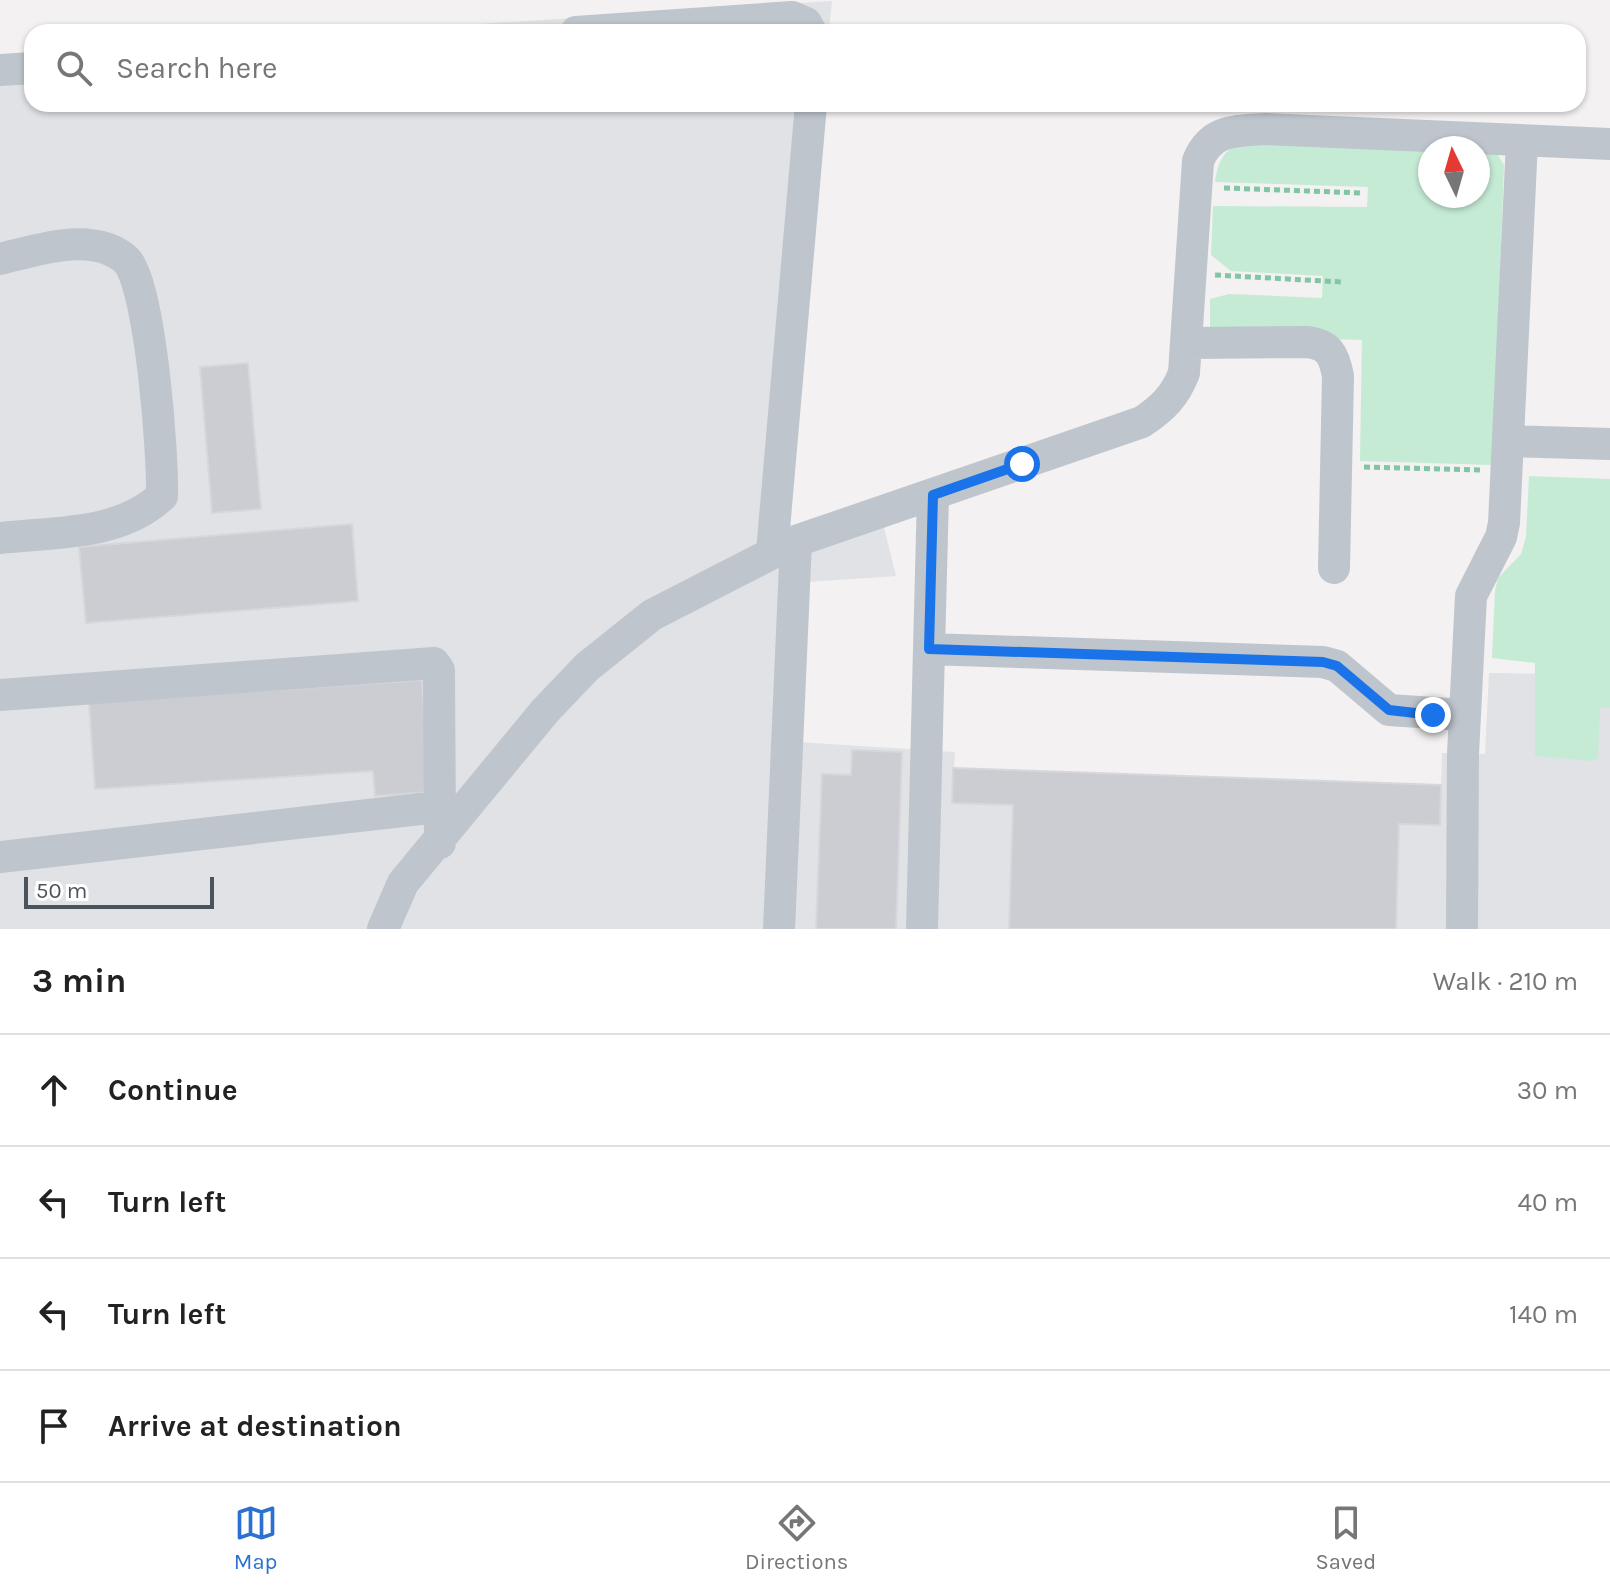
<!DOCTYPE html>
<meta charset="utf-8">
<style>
body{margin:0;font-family:Karla,sans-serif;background:#f2f2f2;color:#222}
.compass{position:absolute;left:1418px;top:136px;width:72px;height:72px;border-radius:50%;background:#fff;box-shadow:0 2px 6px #0004;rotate:355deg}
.scale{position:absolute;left:24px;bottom:20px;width:190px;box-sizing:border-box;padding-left:8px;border:4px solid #4b545d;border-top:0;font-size:22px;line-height:28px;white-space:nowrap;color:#4b545d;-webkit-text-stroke:6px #fff;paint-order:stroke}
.stop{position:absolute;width:24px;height:24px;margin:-18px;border:6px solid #1a73e8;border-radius:50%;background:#fff}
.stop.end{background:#1a73e8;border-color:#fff;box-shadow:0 2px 8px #0008}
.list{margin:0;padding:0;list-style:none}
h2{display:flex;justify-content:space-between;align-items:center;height:104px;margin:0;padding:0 32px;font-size:34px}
h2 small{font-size:26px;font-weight:400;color:#767676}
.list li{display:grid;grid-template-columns:52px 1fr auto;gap:24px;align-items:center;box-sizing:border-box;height:112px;padding:0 32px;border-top:2px solid #e0e0e0}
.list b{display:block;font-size:30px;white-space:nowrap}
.list em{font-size:26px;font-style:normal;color:#767676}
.icon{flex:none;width:44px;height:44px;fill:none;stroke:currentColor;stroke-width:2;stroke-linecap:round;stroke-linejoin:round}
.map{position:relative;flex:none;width:1610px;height:929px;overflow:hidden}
.search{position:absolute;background:#fff;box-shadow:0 2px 6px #0004;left:24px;right:24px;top:24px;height:88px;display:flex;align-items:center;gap:20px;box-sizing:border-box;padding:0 28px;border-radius:24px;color:#767676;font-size:30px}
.sheet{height:552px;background:#fff}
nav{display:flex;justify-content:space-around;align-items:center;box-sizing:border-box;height:112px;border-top:2px solid #e0e0e0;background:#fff;font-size:22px;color:#767676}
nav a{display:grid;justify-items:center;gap:4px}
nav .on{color:#2c71d2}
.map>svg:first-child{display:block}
.airport{fill:#e0e2e5}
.green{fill:#c5ebd5;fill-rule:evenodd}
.building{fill:#cbcdd3;stroke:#d6d7dc;stroke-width:2}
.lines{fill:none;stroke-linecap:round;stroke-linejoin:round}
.path{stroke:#80c6a5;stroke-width:5;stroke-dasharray:6 4;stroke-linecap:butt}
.minor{stroke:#bec5cc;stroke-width:32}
.route{stroke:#1a73e8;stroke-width:10}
</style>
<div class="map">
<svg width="1610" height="929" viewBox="0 0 1610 929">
<rect width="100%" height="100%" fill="#f3f1f1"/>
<!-- airport -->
<path class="airport" d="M832 1 829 32H359Z
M32 54V104H822L780 532 880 512 896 576 807 582 798 742 955 752 954 768 1441 785 1442 753 1485 754 1489 673 1610 675V929H0V56Z"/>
<!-- green -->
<path class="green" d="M1241 141 1493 147 1504 165 1493 465 1360 461 1362 340 1219 336 1210 329V299L1229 294 1322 298 1323 276 1231 271 1211 255 1213 206 1367 207 1368 187 1215 182C1218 161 1223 152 1241 141ZM1430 148H1478V196H1430Z
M1529 476 1610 479V708H1600L1598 758 1592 761 1535 756V663L1492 658 1495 591 1498 578 1521 554 1526 537Z"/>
<!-- building -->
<path class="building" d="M248 363 261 509 212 513 200 367Z
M352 524 358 601 86 623 79 547Z
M422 680 430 792 375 796 373 771 95 789 89 703Z
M852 750 902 752 896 929H816L822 774 851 775Z
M953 768 1441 785 1440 825 1399 824 1396 929H1009L1013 805 952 803Z"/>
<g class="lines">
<!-- path -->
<path class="path" d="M1224 188 1363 193
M1215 275 1342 282
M1364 467 1482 470"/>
<!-- minor -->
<path class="minor" d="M576 32 792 17 806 23 811 32
M0 70 32 68
M0 259C34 251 73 237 108 249 114 251 124 257 128 262 151 293 163 454 162 496 119 536 55 532 0 538
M1187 343 1306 342C1329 344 1334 355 1338 376L1334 568
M1508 441 1610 444
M933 495 929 649 1323 662 1337 666 1389 710 1464 715
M772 552 811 104
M0 695 434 663 439 670 440 843
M0 857 438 807
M383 929 403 883 545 711 587 667 652 615 796 541 1142 422C1163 408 1175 396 1184 373L1198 161C1211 129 1235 131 1266 129L1610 144
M779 929 796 541
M922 929 929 649
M1462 929 1463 754 1471 596 1501 537 1504 523 1522 141"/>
</g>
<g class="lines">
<!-- route -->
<path class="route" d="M1022 464 933 495 929 649 1323 662 1337 666 1389 710 1433 715"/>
</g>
</svg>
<svg class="compass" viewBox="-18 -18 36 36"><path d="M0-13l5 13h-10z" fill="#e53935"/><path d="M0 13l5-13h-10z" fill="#767676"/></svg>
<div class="scale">50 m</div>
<div class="stop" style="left:1022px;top:464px"></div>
<div class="stop end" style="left:1433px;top:715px"></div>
<div class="search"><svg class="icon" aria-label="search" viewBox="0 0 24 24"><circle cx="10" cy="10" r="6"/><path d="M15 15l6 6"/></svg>Search here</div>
</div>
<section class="sheet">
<h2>3 min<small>Walk · 210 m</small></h2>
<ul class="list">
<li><svg class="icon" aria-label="ahead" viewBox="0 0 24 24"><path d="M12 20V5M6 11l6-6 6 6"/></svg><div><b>Continue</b></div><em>30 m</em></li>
<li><svg class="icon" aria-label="left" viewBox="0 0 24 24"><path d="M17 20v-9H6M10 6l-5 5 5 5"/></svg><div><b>Turn left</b></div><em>40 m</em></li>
<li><svg class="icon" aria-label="left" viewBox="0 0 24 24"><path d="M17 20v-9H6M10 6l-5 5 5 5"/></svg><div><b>Turn left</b></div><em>140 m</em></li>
<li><svg class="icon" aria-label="arrive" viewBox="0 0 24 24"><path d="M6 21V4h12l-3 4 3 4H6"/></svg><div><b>Arrive at destination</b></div></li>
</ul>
</section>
<nav>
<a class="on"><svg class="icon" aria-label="map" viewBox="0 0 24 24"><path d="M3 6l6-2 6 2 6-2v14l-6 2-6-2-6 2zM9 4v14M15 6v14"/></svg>Map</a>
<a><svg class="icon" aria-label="directions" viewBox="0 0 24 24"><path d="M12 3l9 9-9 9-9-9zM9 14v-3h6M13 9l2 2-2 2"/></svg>Directions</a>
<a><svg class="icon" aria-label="saved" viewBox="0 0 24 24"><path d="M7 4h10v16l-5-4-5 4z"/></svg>Saved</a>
</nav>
